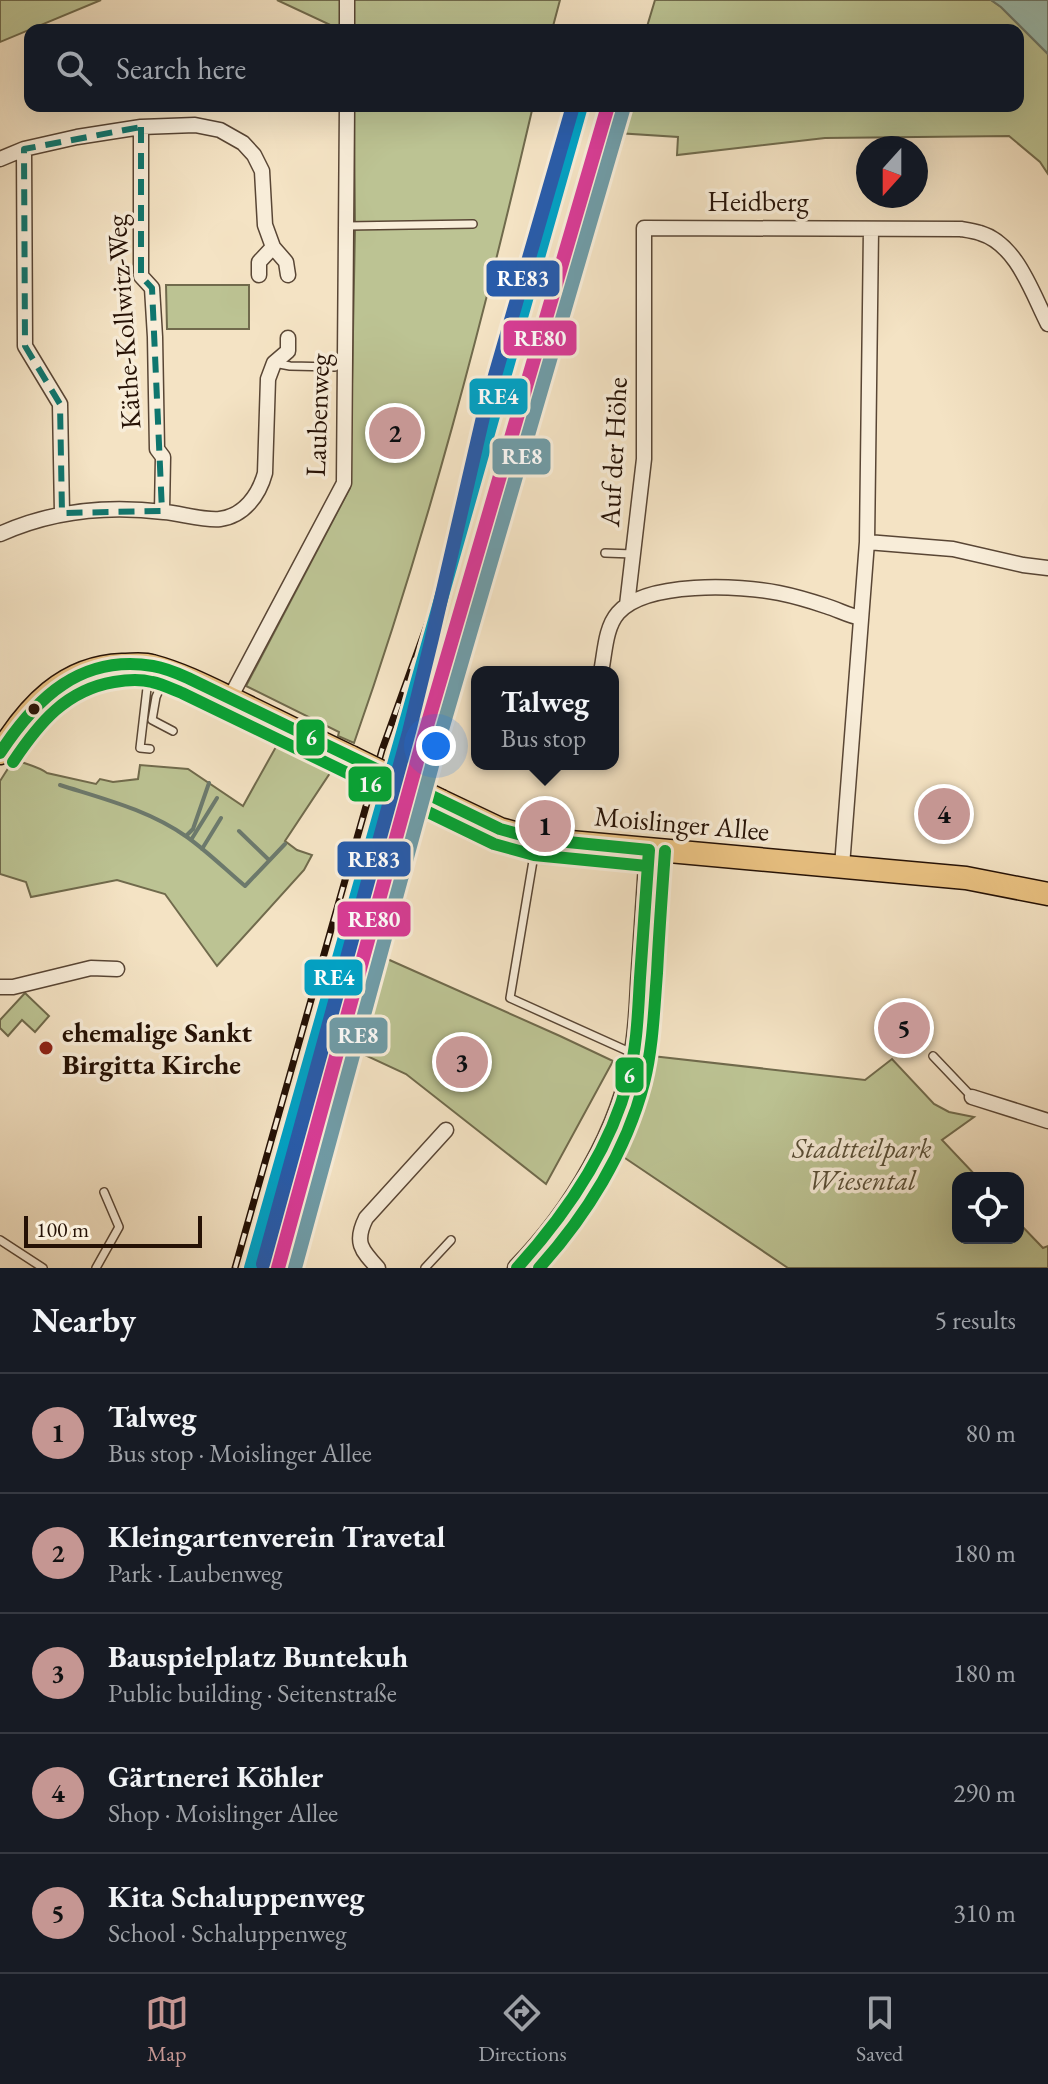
<!DOCTYPE html>
<meta charset="utf-8">
<style>
body{margin:0;font-family:"EB Garamond",serif;background:#242831;color:#f1f3f6}
.controls{position:absolute;right:24px;bottom:24px;display:grid;overflow:hidden;border-radius:16px;box-shadow:0 8px 32px #0002}
.controls button{width:72px;height:72px;display:grid;place-items:center;padding:0;border:0;border-bottom:2px solid #363941;background:#171b24;color:#f1f3f6;font:40px sans-serif}
.compass{position:absolute;left:856px;top:136px;width:72px;height:72px;border-radius:50%;background:#171b24;box-shadow:0 8px 32px #0002;rotate:201deg}
.scale{position:absolute;left:24px;bottom:20px;width:178px;box-sizing:border-box;padding-left:8px;border:4px solid #251105;border-top:0;font-size:22px;line-height:28px;white-space:nowrap;color:#251105;-webkit-text-stroke:6px #f8edd9;paint-order:stroke}
.you{position:absolute;left:436px;top:746px;width:28px;height:28px;margin:-20px;border:6px solid #fff;border-radius:50%;background:#1a73e8;box-shadow:0 0 0 12px #1a73e833}
.badge{display:grid;place-items:center;width:52px;height:52px;border-radius:50%;background:#c59692;color:#111;font-size:26px;font-weight:700}
.pin{position:absolute;translate:-50% -50%;border:4px solid #fff;box-shadow:0 2px 8px #0006}
.popup{position:absolute;left:471px;top:666px;width:148px;height:104px;box-sizing:border-box;display:grid;place-content:center;border-radius:16px;background:#171b24;filter:drop-shadow(0 2px 6px #0005);font-size:26px;white-space:nowrap;color:#9ea1a6}
.popup b{font-size:30px;color:#f1f3f6}
.popup::after{content:'';position:absolute;left:50%;top:100%;margin-left:-16px;border:16px solid transparent;border-top-color:#171b24}
.list{margin:0;padding:0;list-style:none}
h2{display:flex;justify-content:space-between;align-items:center;height:104px;margin:0;padding:0 32px;font-size:34px}
h2 small{font-size:26px;font-weight:400;color:#9ea1a6}
.list li{display:grid;grid-template-columns:52px 1fr auto;gap:24px;align-items:center;box-sizing:border-box;height:120px;padding:0 32px;border-top:2px solid #363941}
.list b{display:block;font-size:30px;white-space:nowrap}
.list p{margin:0;font-size:26px;white-space:nowrap;color:#9ea1a6}
.list em{font-size:26px;font-style:normal;color:#9ea1a6}
.icon{flex:none;width:44px;height:44px;fill:none;stroke:currentColor;stroke-width:2;stroke-linecap:round;stroke-linejoin:round}
.map{position:relative;flex:none;width:1048px;height:1268px;overflow:hidden}
.search{position:absolute;background:#171b24;box-shadow:0 8px 32px #0002;left:24px;right:24px;top:24px;height:88px;display:flex;align-items:center;gap:20px;box-sizing:border-box;padding:0 28px;border-radius:16px;color:#9ea1a6;font-size:30px}
.sheet{height:704px;background:#171b24}
nav{display:flex;justify-content:space-around;align-items:center;box-sizing:border-box;height:112px;border-top:2px solid #363941;background:#171b24;font-size:22px;color:#9ea1a6}
nav a{display:grid;justify-items:center;gap:4px}
nav .on{color:#c59692}
.map>svg:first-child{display:block}
.green{fill:#bcc393;stroke:#706a4c;stroke-width:2}
.water{fill:#9cbeb1;stroke:#6c796c;stroke-width:2}
.lines{fill:none;stroke-linecap:round;stroke-linejoin:round}
.stream{stroke:#6c796c;stroke-width:4}
.service-casing{stroke:#594635;stroke-width:10}
.minor-casing{stroke:#594635;stroke-width:17}
.tertiary-casing{stroke:#594635;stroke-width:21}
.primary-casing{stroke:#251105;stroke-width:25}
.service{stroke:#f8edd9;stroke-width:7}
.minor{stroke:#f8edd9;stroke-width:14}
.tertiary{stroke:#f8edd9;stroke-width:18}
.primary{stroke:#eac282;stroke-width:22}
.rail-casing{stroke:#251105;stroke-width:7}
.rail{stroke:#f8edd9;stroke-width:4;stroke-dasharray:12;stroke-linecap:butt}
.primary-bridge-casing{stroke:#251105;stroke-width:25;stroke-linecap:butt}
.primary-bridge{stroke:#eac282;stroke-width:22}
.bus-1-casing{stroke:#f8edd9;stroke-width:18}
.bus-2-casing{stroke:#f8edd9;stroke-width:18}
.bus-1{stroke:#04a535;stroke-width:12}
.bus-2{stroke:#04a535;stroke-width:12}
.rail-1-casing{stroke:#f8edd9;stroke-width:20}
.rail-2-casing{stroke:#f8edd9;stroke-width:20}
.rail-3-casing{stroke:#f8edd9;stroke-width:20}
.rail-4-casing{stroke:#f8edd9;stroke-width:20}
.rail-1{stroke:#02a1c4;stroke-width:14}
.rail-2{stroke:#d83c96;stroke-width:14}
.rail-3{stroke:#709ca7;stroke-width:14}
.rail-4{stroke:#295caa;stroke-width:14}
.marked{fill:none;stroke:#0f766e;stroke-width:6;stroke-dasharray:16 10;stroke-linejoin:round}
.bus-dot{fill:#251105;stroke:#f8edd9;stroke-width:3}
.poi-dot{fill:#8f2418;stroke:#f8edd9;stroke-width:3}
.labels{text-anchor:middle;dominant-baseline:central;stroke-width:7;stroke-linejoin:round;paint-order:stroke}
.street-label{font-size:28px;fill:#251105;stroke:#f8edd9}
.poi-label{font-size:28px;font-weight:bold;fill:#251105;stroke:#f8edd9;text-anchor:start}
.park-label{font-size:28px;font-style:italic;fill:#5a4f37;stroke:#f8edd9}
.line-badge{stroke:#f8edd9;stroke-width:3}
.badge-label{font-size:22px;text-anchor:middle;font-weight:bold;fill:#fff}
</style>
<div class="map">
<svg width="1048" height="1268" viewBox="0 0 1048 1268">
<rect width="100%" height="100%" fill="#f4e3c4"/>
<filter id="stains"><feTurbulence type="fractalNoise" baseFrequency=".0025" numOctaves="4"/><feColorMatrix values="0 0 0 0 .2 0 0 0 0 .09 0 0 0 0 .02 0 0 0 .5 -.17"/></filter>
<radialGradient id="worn" r=".72"><stop offset=".6" stop-color="#630" stop-opacity="0"/><stop offset="1" stop-color="#630" stop-opacity=".3"/></radialGradient>
<!-- green -->
<path class="green" d="M0 0H101L0 42Z
M277 0H343L341 30Z
M354 0H560L552 30H353Z
M655 0H991L1001 7 1048 54V174L1040 162 1009 136 825 138 677 155 678 137 617 133 623 106H1018V30H646Z
M354 106H533C483 321 427 535 354 743L338 736 339 732 246 686 350 488 355 228Z
M166 285H249V329H167Z
M277 745 330 773 285 841 297 850 312 855 304 870 217 966 165 894 117 880 31 897 26 882 0 874V781L14 759C24 764 38 766 47 773L96 784 100 779 113 782 138 779 140 765 188 769 243 806Z
M385 958 560 1036 613 1061 546 1184 406 1074 354 1050Z
M25 993 49 1016 35 1032 22 1020 8 1036 0 1028V1020Z
M652 1056 865 1080 892 1059 934 1104 949 1112 974 1117 942 1140 978 1178H958V1238H1018V1222L1043 1248 1048 1246V1268H788L619 1154C635 1122 644 1090 652 1056Z"/>
<!-- water -->
<path class="water" d="M991 0H1048V54L1001 7Z"/>
<g class="lines">
<!-- stream -->
<path class="stream" d="M60 785C104 799 149 810 187 837 208 852 226 870 245 886L285 844
M239 831 269 860
M186 836 193 829 209 783
M191 840 217 798
M202 849 221 818"/>
<!-- service casing -->
<g class="service-casing">
<path id="service" d="M347 226 473 224
M274 363 290 366 335 367
M605 553 633 554
M149 671 140 748 150 749
M156 676 269 738 319 759 326 754 329 751
M163 681 156 697 152 720 173 731
M536 843 510 998 632 1053
M933 1056 972 1097
M0 1240 43 1268
M96 1268 119 1227 104 1192
M425 1268 451 1240"/>
</g>
<!-- minor casing -->
<g class="minor-casing">
<path id="minor" d="M347 30V0
M141 127V276L152 288 155 337 157 449 163 457 162 511
M24 149 25 346 60 404 62 513
M0 159 24 149 77 137 141 127 195 125 220 130 243 143 254 155 262 171 265 225 273 247 286 262 288 275
M259 275V262L273 247
M0 534C51 511 108 505 164 512 179 513 206 521 220 519 244 516 259 495 265 473L268 379 274 363 288 351V338
M867 542 953 549 1023 565 1048 568
M627 605 644 459V228L961 229C967 230 974 231 980 233 1017 244 1032 293 1048 324
M601 672C605 653 605 628 618 613 646 581 740 585 779 593 794 596 811 601 826 606 839 610 849 616 861 618
M230 698 344 483 347 106
M842 866 867 542 871 230
M0 987H13L91 968 117 969
M972 1097 1048 1121
M378 1268C361 1250 354 1242 366 1218L446 1130"/>
</g>
<!-- tertiary casing -->
<g class="tertiary-casing">
<path id="tertiary" d="M517 1268C572 1212 622 1129 634 1051 638 1029 639 1006 640 984 643 939 646 895 649 850"/>
</g>
<!-- primary casing -->
<g class="primary-casing">
<path id="primary" d="M0 753C28 707 64 667 122 665 132 665 143 663 152 666 182 674 209 688 236 701 275 720 313 739 351 757
M441 801 500 829 537 839 966 878 1048 894"/>
</g>
<!-- service -->
<use href="#service" class="service"/>
<!-- minor -->
<use href="#minor" class="minor"/>
<!-- tertiary -->
<use href="#tertiary" class="tertiary"/>
<!-- primary -->
<use href="#primary" class="primary"/>
<!-- rail casing -->
<g class="rail-casing">
<path id="rail" d="M235 1268 382 750 451 559"/>
</g>
<!-- rail -->
<use href="#rail" class="rail"/>
<!-- primary-bridge casing -->
<g class="primary-bridge-casing">
<path id="primary-bridge" d="M351 757 441 801"/>
</g>
<!-- primary-bridge -->
<use href="#primary-bridge" class="primary-bridge"/>
<!-- bus-1 casing -->
<g class="bus-1-casing">
<path id="bus-1" d="M0 753C36 698 81 654 153 666 165 668 177 673 188 678L500 829 537 839 649 850
M517 1268C566 1214 609 1152 628 1081 637 1047 638 1013 640 978 643 935 646 893 649 850"/>
</g>
<!-- bus-2 casing -->
<g class="bus-2-casing">
<path id="bus-2" d="M13 762C39 723 66 690 114 682 126 680 140 679 152 682 162 684 172 689 182 693L494 844 534 855 647 866
M539 1268C586 1216 626 1152 644 1083 653 1047 654 1010 657 973 659 933 662 892 665 851"/>
</g>
<!-- bus-1 -->
<use href="#bus-1" class="bus-1"/>
<!-- bus-2 -->
<use href="#bus-2" class="bus-2"/>
<!-- rail-1 casing -->
<g class="rail-1-casing">
<path id="rail-1" d="M251 1268 581 106"/>
</g>
<!-- rail-2 casing -->
<g class="rail-2-casing">
<path id="rail-2" d="M278 1268 424 736 608 106"/>
</g>
<!-- rail-3 casing -->
<g class="rail-3-casing">
<path id="rail-3" d="M295 1268 439 740 623 110"/>
</g>
<!-- rail-4 casing -->
<g class="rail-4-casing">
<path id="rail-4" d="M263 1264 409 732 432 638 483 417 573 106"/>
</g>
<!-- rail-1 -->
<use href="#rail-1" class="rail-1"/>
<!-- rail-2 -->
<use href="#rail-2" class="rail-2"/>
<!-- rail-3 -->
<use href="#rail-3" class="rail-3"/>
<!-- rail-4 -->
<use href="#rail-4" class="rail-4"/>
</g>
<!-- marked area -->
<path class="marked" d="M141 127V276L152 288 162 511 62 513 60 404 25 346 24 149Z"/>
<!-- markers -->
<circle class="bus-dot" cx="34" cy="709" r="7"/>
<circle class="poi-dot" cx="46" cy="1048" r="8"/>
<g class="labels">
<!-- street labels -->
<g class="street-label">
<text x="758" y="201">Heidberg</text>
<text transform="translate(123 322) rotate(-94)">Käthe-Kollwitz-Weg</text>
<text transform="translate(317 415) rotate(-88)">Laubenweg</text>
<text transform="translate(613 452) rotate(-87)">Auf der Höhe</text>
<text transform="translate(682 823) rotate(5)">Moislinger Allee</text>
</g>
<!-- poi labels -->
<g class="poi-label">
<text x="62" y="1032">ehemalige Sankt<tspan x="62" dy="32">Birgitta Kirche</tspan></text>
</g>
<!-- park labels -->
<g class="park-label">
<text x="862" y="1148">Stadtteilpark<tspan x="862" dy="32">Wiesental</tspan></text>
</g>
</g>
<g class="line-badge">
<rect x="485" y="259" width="76" height="39" rx="8" fill="#295caa"/>
<rect x="502" y="319" width="76" height="38" rx="8" fill="#d83c96"/>
<rect x="468" y="377" width="61" height="39" rx="8" fill="#02a1c4"/>
<rect x="491" y="437" width="61" height="39" rx="8" fill="#709ca7"/>
<rect x="295" y="718" width="31" height="39" rx="8" fill="#04a535"/>
<rect x="347" y="765" width="46" height="38" rx="8" fill="#04a535"/>
<rect x="336" y="840" width="76" height="38" rx="8" fill="#295caa"/>
<rect x="336" y="900" width="76" height="38" rx="8" fill="#d83c96"/>
<rect x="303" y="958" width="61" height="39" rx="8" fill="#02a1c4"/>
<rect x="328" y="1016" width="61" height="39" rx="8" fill="#709ca7"/>
<rect x="614" y="1056" width="31" height="38" rx="8" fill="#04a535"/>
</g>
<g class="badge-label">
<text x="523" y="286">RE83</text>
<text x="540" y="346">RE80</text>
<text x="498" y="404">RE4</text>
<text x="522" y="464">RE8</text>
<text x="311" y="745">6</text>
<text x="370" y="792">16</text>
<text x="374" y="867">RE83</text>
<text x="374" y="927">RE80</text>
<text x="334" y="985">RE4</text>
<text x="358" y="1043">RE8</text>
<text x="629" y="1083">6</text>
</g>
<rect width="100%" height="100%" filter="url(#stains)"/>
<rect width="100%" height="100%" fill="url(#worn)"/>
</svg>
<div class="controls">
<button><svg class="icon" aria-label="locate" viewBox="0 0 24 24"><circle cx="12" cy="12" r="6"/><path d="M12 2v4M12 18v4M2 12h4M18 12h4"/></svg></button>
</div>
<svg class="compass" viewBox="-18 -18 36 36"><path d="M0-13l5 13h-10z" fill="#e53935"/><path d="M0 13l5-13h-10z" fill="#9ea1a6"/></svg>
<div class="scale">100 m</div>
<div class="you"></div>
<div class="pin badge" style="left:545px;top:826px">1</div>
<div class="popup"><b>Talweg</b>Bus stop</div>
<div class="pin badge" style="left:395px;top:433px">2</div>
<div class="pin badge" style="left:462px;top:1062px">3</div>
<div class="pin badge" style="left:944px;top:814px">4</div>
<div class="pin badge" style="left:904px;top:1028px">5</div>
<div class="search"><svg class="icon" aria-label="search" viewBox="0 0 24 24"><circle cx="10" cy="10" r="6"/><path d="M15 15l6 6"/></svg>Search here</div>
</div>
<section class="sheet">
<h2>Nearby<small>5 results</small></h2>
<ul class="list">
<li><span class="badge">1</span><div><b>Talweg</b><p>Bus stop · Moislinger Allee</p></div><em>80 m</em></li>
<li><span class="badge">2</span><div><b>Kleingartenverein Travetal</b><p>Park · Laubenweg</p></div><em>180 m</em></li>
<li><span class="badge">3</span><div><b>Bauspielplatz Buntekuh</b><p>Public building · Seitenstraße</p></div><em>180 m</em></li>
<li><span class="badge">4</span><div><b>Gärtnerei Köhler</b><p>Shop · Moislinger Allee</p></div><em>290 m</em></li>
<li><span class="badge">5</span><div><b>Kita Schaluppenweg</b><p>School · Schaluppenweg</p></div><em>310 m</em></li>
</ul>
</section>
<nav>
<a class="on"><svg class="icon" aria-label="map" viewBox="0 0 24 24"><path d="M3 6l6-2 6 2 6-2v14l-6 2-6-2-6 2zM9 4v14M15 6v14"/></svg>Map</a>
<a><svg class="icon" aria-label="directions" viewBox="0 0 24 24"><path d="M12 3l9 9-9 9-9-9zM9 14v-3h6M13 9l2 2-2 2"/></svg>Directions</a>
<a><svg class="icon" aria-label="saved" viewBox="0 0 24 24"><path d="M7 4h10v16l-5-4-5 4z"/></svg>Saved</a>
</nav>
